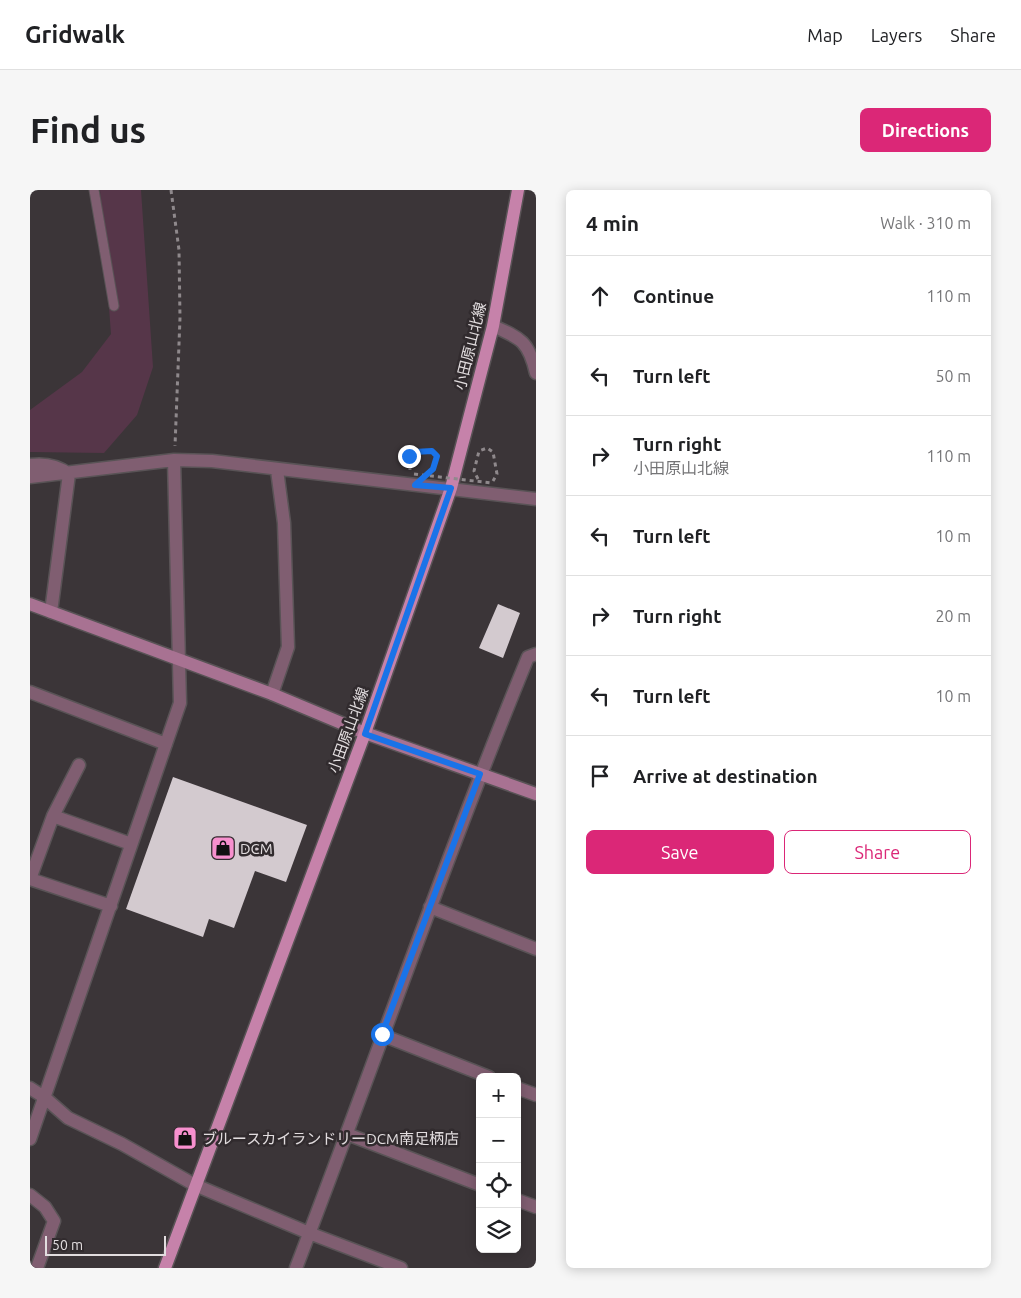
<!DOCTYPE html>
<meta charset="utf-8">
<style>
body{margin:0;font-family:Ubuntu,"Noto Sans JP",sans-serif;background:#f6f6f6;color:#202124}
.controls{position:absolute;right:15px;bottom:15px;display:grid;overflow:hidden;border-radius:8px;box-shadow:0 2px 12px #0003}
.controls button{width:45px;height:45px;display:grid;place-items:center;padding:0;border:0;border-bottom:1px solid #e0e0e0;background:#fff;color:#202124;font:25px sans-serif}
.scale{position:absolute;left:15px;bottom:12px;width:121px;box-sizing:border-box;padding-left:5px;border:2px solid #e2dddf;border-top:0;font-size:14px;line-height:18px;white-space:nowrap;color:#e2dddf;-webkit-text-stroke:4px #312b2e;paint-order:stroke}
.stop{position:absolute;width:15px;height:15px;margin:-11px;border:4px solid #1a73e8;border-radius:50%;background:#fff}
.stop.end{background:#1a73e8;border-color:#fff;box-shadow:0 1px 5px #0008}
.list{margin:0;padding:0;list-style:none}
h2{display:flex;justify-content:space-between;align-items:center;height:65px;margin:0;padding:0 20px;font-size:21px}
h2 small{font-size:16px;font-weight:400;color:#757577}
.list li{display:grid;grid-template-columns:32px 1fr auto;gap:15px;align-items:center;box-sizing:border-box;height:80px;padding:0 20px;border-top:1px solid #e0e0e0}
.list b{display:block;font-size:19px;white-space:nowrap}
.list p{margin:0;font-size:16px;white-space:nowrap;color:#757577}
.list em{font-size:16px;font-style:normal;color:#757577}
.actions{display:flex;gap:10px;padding:15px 20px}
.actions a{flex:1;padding:11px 0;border:1px solid #db2777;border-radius:8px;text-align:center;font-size:18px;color:#db2777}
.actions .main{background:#db2777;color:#fff}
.icon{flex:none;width:28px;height:28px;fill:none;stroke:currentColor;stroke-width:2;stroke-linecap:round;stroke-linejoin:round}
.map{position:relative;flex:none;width:506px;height:1078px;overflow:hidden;border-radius:8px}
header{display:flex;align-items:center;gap:30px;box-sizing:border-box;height:70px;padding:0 25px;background:#fff;border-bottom:1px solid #e0e0e0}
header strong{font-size:24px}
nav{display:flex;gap:28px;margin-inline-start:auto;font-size:18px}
.intro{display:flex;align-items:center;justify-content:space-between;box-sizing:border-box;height:120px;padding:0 30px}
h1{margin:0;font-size:35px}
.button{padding:12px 22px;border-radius:8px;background:#db2777;color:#fff;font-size:18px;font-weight:700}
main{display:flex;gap:30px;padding:0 30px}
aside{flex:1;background:#fff;border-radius:8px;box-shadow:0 2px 12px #0003}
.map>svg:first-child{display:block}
.green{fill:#563649}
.building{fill:#d3cacf}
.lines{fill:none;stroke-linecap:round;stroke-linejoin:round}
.lane-casing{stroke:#595356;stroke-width:11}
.street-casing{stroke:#595356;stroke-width:15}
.secondary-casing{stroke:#595356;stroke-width:15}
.primary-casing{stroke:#595356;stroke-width:15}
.path{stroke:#8f898c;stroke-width:3;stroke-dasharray:4 4;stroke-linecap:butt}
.lane{stroke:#805e71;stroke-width:9}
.street{stroke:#805e71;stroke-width:12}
.secondary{stroke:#a87292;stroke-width:12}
.primary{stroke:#c682aa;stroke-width:12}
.path-bridge{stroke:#8f898c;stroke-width:3;stroke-dasharray:4 4;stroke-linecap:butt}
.route{stroke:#1a73e8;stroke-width:6}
.labels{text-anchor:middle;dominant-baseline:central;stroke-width:5;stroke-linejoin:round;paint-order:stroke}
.street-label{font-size:15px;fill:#e2dddf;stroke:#312b2e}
.poi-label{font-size:15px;fill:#e2dddf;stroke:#312b2e;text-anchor:start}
</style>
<header>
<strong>Gridwalk</strong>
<nav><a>Map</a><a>Layers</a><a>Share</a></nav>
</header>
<div class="intro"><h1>Find us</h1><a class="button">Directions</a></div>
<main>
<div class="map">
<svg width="506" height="1078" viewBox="0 0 506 1078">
<rect width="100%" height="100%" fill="#3b3538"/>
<!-- green -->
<path class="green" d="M70 0H111L123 177 107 225 74 263 0 262V220L52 182 81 144Z"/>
<!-- building -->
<path class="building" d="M468 414 490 423 473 468 449 458Z
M143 587 277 635 256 692 225 681 204 738 179 729 173 747 96 719Z"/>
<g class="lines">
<!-- lane casing -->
<g class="lane-casing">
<path id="lane" d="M64 0 84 116"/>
</g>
<!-- street casing -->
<g class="street-casing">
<path id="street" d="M463 136C491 148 499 152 506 183
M0 275C15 273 27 275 39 284L21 422
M0 287 144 270 182 271 506 309
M0 502 136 554
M242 504 258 457 254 333 247 280
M23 626 101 654
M0 689 23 626 49 575
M0 689 81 716
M400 717 506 759
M352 845 459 887
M0 898 14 907 38 928 92 954 165 995 279 1043 371 1078
M487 898 506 905
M317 944 450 995
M0 949 150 513 144 270
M0 1005 15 1017 24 1031 7 1078
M487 1010 506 1017
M266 1078C344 875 415 669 498 467L506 464"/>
</g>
<!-- secondary casing -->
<g class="secondary-casing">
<path id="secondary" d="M0 414 242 504 335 543 506 604"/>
</g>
<!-- primary casing -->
<g class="primary-casing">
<path id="primary" d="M135 1078 335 543 421 298 463 136 488 0"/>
</g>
<!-- path -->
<path class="path" d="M141 0 149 60 150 128 145 256
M380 280 379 266 384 262 402 261 407 266 403 279 399 283
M448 289 444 281 449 261 457 258 463 262 467 284 463 291"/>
<!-- lane -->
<use href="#lane" class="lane"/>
<!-- street -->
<use href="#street" class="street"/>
<!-- secondary -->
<use href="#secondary" class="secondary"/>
<!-- primary -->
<use href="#primary" class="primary"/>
<!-- path-bridge -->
<path class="path-bridge" d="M384 284 462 293"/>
</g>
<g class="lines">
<!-- route -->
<path class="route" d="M352 844 450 584 335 544 421 298 385 295 403 279 407 266 402 261 384 262 379 266"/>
</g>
<!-- icons -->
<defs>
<g id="shop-square" transform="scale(1.25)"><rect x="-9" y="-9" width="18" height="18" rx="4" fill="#f790ce" stroke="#312b2e"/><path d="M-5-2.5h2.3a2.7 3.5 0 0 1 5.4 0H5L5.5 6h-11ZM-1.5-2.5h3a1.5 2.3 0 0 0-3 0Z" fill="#111"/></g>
</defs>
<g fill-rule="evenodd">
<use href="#shop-square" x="193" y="658"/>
<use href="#shop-square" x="155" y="948"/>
</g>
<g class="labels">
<!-- street labels -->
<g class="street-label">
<text transform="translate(440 156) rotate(-76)">小田原山北線</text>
<text transform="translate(318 540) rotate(-70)">小田原山北線</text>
</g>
<!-- poi labels -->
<g class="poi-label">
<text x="210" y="658">DCM</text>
<text x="172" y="948">ブルースカイランドリーDCM南足柄店</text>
</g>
</g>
</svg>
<div class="controls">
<button>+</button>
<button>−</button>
<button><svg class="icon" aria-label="locate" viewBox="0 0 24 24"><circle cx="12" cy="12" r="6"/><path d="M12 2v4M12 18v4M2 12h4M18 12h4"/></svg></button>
<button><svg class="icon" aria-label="layers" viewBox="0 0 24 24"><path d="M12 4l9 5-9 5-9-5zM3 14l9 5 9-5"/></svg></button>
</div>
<div class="scale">50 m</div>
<div class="stop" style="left:352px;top:844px"></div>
<div class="stop end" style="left:379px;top:266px"></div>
</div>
<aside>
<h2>4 min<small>Walk · 310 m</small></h2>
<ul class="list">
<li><svg class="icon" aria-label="ahead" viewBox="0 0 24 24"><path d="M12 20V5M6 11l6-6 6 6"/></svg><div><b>Continue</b></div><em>110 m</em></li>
<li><svg class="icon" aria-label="left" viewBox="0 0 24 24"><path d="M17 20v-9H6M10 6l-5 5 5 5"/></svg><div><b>Turn left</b></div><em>50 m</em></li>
<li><svg class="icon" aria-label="right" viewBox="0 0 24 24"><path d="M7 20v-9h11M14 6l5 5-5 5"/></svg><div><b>Turn right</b><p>小田原山北線</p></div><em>110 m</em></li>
<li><svg class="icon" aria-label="left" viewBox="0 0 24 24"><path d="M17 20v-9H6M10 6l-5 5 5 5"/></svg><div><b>Turn left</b></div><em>10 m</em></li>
<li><svg class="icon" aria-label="right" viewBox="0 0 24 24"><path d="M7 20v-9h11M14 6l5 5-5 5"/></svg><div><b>Turn right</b></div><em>20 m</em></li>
<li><svg class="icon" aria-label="left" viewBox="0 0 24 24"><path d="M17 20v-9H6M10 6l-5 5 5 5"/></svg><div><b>Turn left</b></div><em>10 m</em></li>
<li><svg class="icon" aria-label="arrive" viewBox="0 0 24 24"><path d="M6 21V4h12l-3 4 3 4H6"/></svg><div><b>Arrive at destination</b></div></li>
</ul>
<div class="actions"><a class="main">Save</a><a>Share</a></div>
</aside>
</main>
